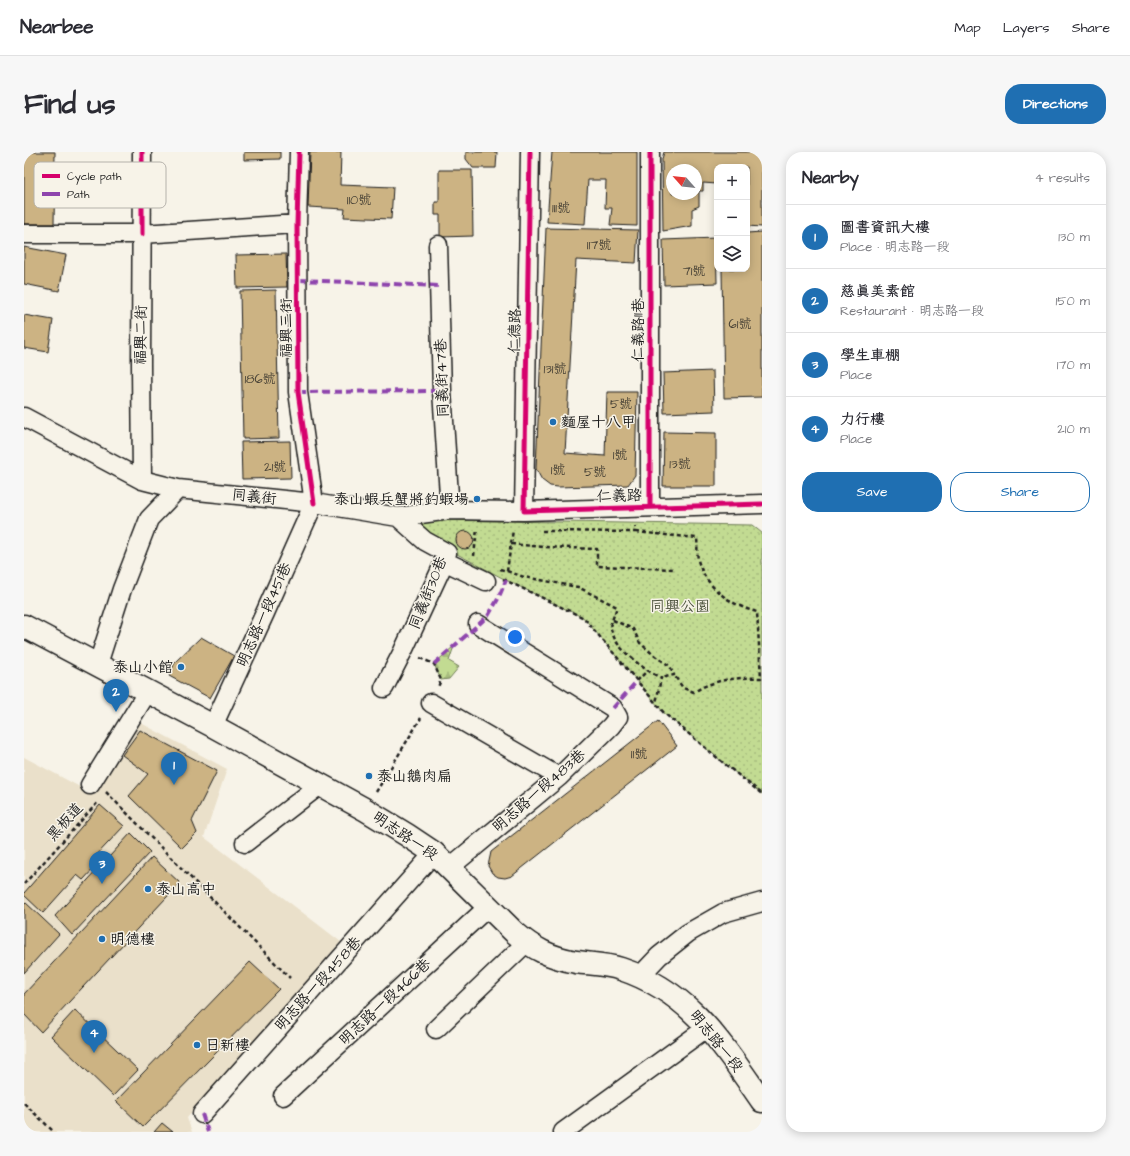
<!DOCTYPE html>
<meta charset="utf-8">
<style>
body{margin:0;font-family:"Architects Daughter","LXGW WenKai TC",sans-serif;background:#f7f7f7;color:#2b2b33}
.controls{position:absolute;right:12px;top:12px;display:grid;overflow:hidden;border-radius:8px;box-shadow:0 2px 10px #0003}
.controls button{width:36px;height:36px;display:grid;place-items:center;padding:0;border:0;border-bottom:1px solid #e1e1e2;background:#fff;color:#2b2b33;font:20px sans-serif}
.compass{position:absolute;left:642px;top:12px;width:36px;height:36px;border-radius:50%;background:#fff;box-shadow:0 2px 10px #0003;rotate:297deg}
.you{position:absolute;left:491px;top:485px;width:14px;height:14px;margin:-10px;border:3px solid #fff;border-radius:50%;background:#1a73e8;box-shadow:0 0 0 6px #1a73e833}
.badge{display:grid;place-items:center;width:26px;height:26px;border-radius:50%;background:#1f6fb2;color:#fff;font-size:13px;font-weight:700}
.pin{position:absolute;translate:-50% -33px;filter:drop-shadow(0 1px 2px #0008)}
.pin::after{content:'';position:absolute;top:21px;width:14px;height:12px;background:inherit;clip-path:polygon(0 0,100% 0,50% 100%)}
.list{margin:0;padding:0;list-style:none}
h2{display:flex;justify-content:space-between;align-items:center;height:52px;margin:0;padding:0 16px;font-size:17px}
h2 small{font-size:13px;font-weight:400;color:#7c7c81}
.list li{display:grid;grid-template-columns:26px 1fr auto;gap:12px;align-items:center;box-sizing:border-box;height:64px;padding:0 16px;border-top:1px solid #e1e1e2}
.list b{display:block;font-size:15px;white-space:nowrap}
.list p{margin:0;font-size:13px;white-space:nowrap;color:#7c7c81}
.list em{font-size:13px;font-style:normal;color:#7c7c81}
.actions{display:flex;gap:8px;padding:12px 16px}
.actions a{flex:1;padding:9px 0;border:1px solid #1f6fb2;border-radius:16px;text-align:center;font-size:14px;color:#1f6fb2}
.actions .main{background:#1f6fb2;color:#fff}
.icon{flex:none;width:22px;height:22px;fill:none;stroke:currentColor;stroke-width:2;stroke-linecap:round;stroke-linejoin:round}
.map{position:relative;flex:none;width:738px;height:980px;overflow:hidden;border-radius:16px}
header{display:flex;align-items:center;gap:24px;box-sizing:border-box;height:56px;padding:0 20px;background:#fff;border-bottom:1px solid #e1e1e2}
header strong{font-size:19px}
nav{display:flex;gap:22px;margin-inline-start:auto;font-size:14px}
.intro{display:flex;align-items:center;justify-content:space-between;box-sizing:border-box;height:96px;padding:0 24px}
h1{margin:0;font-size:28px}
.button{padding:10px 18px;border-radius:16px;background:#1f6fb2;color:#fff;font-size:14px;font-weight:700}
main{display:flex;gap:24px;padding:0 24px}
aside{flex:1;background:#fff;border-radius:16px;box-shadow:0 2px 10px #0003}
.map>svg:first-child{display:block}
.built{fill:#eae0ca}
.forest{fill:url(#forest-firs);stroke:#6f7c57}
.park{fill:url(#park-dots);stroke:#6f7c57}
.building{fill:#ccb383;stroke:#1c1c1c;fill-rule:evenodd}
.lines{fill:none;stroke-linecap:round;stroke-linejoin:round}
.minor-casing{stroke:#1c1c1c;stroke-width:21}
.major-casing{stroke:#1c1c1c;stroke-width:25}
.path{stroke:#1c1c1c;stroke-width:2.5;stroke-dasharray:4 3;stroke-linecap:butt}
.minor{stroke:#f7f3e8;stroke-width:18}
.major{stroke:#f7f3e8;stroke-width:22}
.quiet{stroke:#8e44ad;stroke-width:4;stroke-dasharray:8 4;stroke-linecap:butt}
.cycleway-casing{stroke:#f7f3e8;stroke-width:8}
.cycleway{stroke:#d6006c;stroke-width:5}
.poi-dot{fill:#1f6fb2;stroke:#f7f3e8;stroke-width:1.5}
.labels{text-anchor:middle;dominant-baseline:central;stroke-width:3;stroke-linejoin:round;paint-order:stroke}
.number-label{font-size:13px;fill:#484236}
.street-label{font-size:15px;fill:#1c1c1c;stroke:#f7f3e8}
.poi-label{font-size:15px;fill:#1c1c1c;stroke:#f7f3e8;text-anchor:start}
.park-label{font-size:15px;fill:#4e553f;stroke:#f7f3e8}
.key{fill:#f7f3e8;stroke:#b5b2ab;stroke-width:1}
.key-label{font-size:11px;fill:#1c1c1c}
</style>
<header>
<strong>Nearbee</strong>
<nav><a>Map</a><a>Layers</a><a>Share</a></nav>
</header>
<div class="intro"><h1>Find us</h1><a class="button">Directions</a></div>
<main>
<div class="map">
<svg width="738" height="980" viewBox="0 0 738 980">
<defs>
<pattern id="forest-firs" width="22" height="20" patternUnits="userSpaceOnUse"><rect width="22" height="20" fill="#c2db92"/><path d="M5 1l3.5 6h-7zM16 11l3.5 6h-7z" fill="#a6bb7d"/></pattern>
<pattern id="park-dots" width="8" height="8" patternUnits="userSpaceOnUse"><rect width="8" height="8" fill="#c2db92"/><path d="M2 2h.1M6 6h.1" fill="none" stroke="#a6bb7d" stroke-width="1.8" stroke-linecap="round"/></pattern>
</defs>
<rect width="100%" height="100%" fill="#f7f3e8"/>
<filter id="ink" filterUnits="userSpaceOnUse"><feTurbulence type="fractalNoise" baseFrequency=".025" numOctaves="2"/><feDisplacementMap in="SourceGraphic" scale="8" xChannelSelector="R" yChannelSelector="G"/><feConvolveMatrix kernelMatrix="1 2 1 2 8 2 1 2 1" color-interpolation-filters="sRGB"/></filter>
<g filter="url(#ink)">
<!-- built -->
<path class="built" d="M117 571 203 617 180 685 317 790 163 966 168 980H0V605L69 642Z"/>
<!-- forest -->
<path class="forest" d="M430 494 425 509 435 515 425 527 417 528 410 512Z"/>
<!-- park -->
<path class="park" d="M409 368 728 373 738 381V642L702 613 640 561 560 466 482 428 401 385 394 370Z"/>
<!-- building -->
<path class="building" d="M0 0H31L30 72H0Z
M220 0H256V7L220 8Z
M286 0H317L316 33 369 35 367 67 320 65 321 57 284 55Z
M442 0H473L472 16H449L442 7Z
M528 0H613V74L586 73 588 56H581L582 28H564L561 72 523 70Z
M640 0H738V75L723 74V15H693V32L679 31V39H675V54L668 57V74L639 79 638 7ZM648 18H672V42H648Z
M415 18H448L449 84 416 85V63H411V50H415Z
M522 76 614 78 612 111 552 108 541 301 581 304 583 240H613L611 323 604 333 534 335 526 334 518 328 512 317Z
M738 80V245L700 246 698 117H723V81Z
M692 86 693 131 640 133 639 88Z
M0 95 42 103 35 139 0 132Z
M262 102 263 135 213 136 212 103Z
M252 138 255 286 219 287 216 139Z
M0 163 29 168 24 200 0 196Z
M689 219 690 259 640 261 639 221Z
M640 280 692 281V334H639Z
M266 289 267 326 218 327 217 290Z
M432 388a9 9 0 1 1 18 0a9 9 0 1 1-18 0Z
M177 485 210 504 186 546 145 524 151 510Z
M634 569 653 594 488 724 481 726 474 725 468 721 464 714 467 700Z
M116 578 193 619 168 669 173 681 158 696 105 644 124 622 98 603Z
M76 653 100 674 67 709 72 714 59 728 53 723 19 761 0 743V741Z
M107 681 126 700 48 783 31 764Z
M128 705 156 731 17 880 0 862V842Z
M1 750 35 782 0 821V751Z
M226 810 255 837 119 975 92 949Z
M51 858 114 918 89 944 27 884Z
M138 971 149 980H130Z"/>
<g class="lines">
<!-- minor casing -->
<g class="minor-casing">
<path id="minor" d="M118 0 117 212 118 328 154 337
M0 82H118L273 72
M414 93 418 239 426 358
M0 265 118 328
M626 355V0
M500 359 506 0
M420 409 462 429
M74 512 98 437 125 367 154 337 290 351 374 365 426 358 500 359 738 352
M360 536 379 499 418 415 423 401 401 389 374 365
M407 551 535 625
M189 574 241 461 290 351 274 240 273 72 275 0
M66 633 124 539
M221 691 296 633
M425 716 535 625 587 574 594 565 589 556 454 472
M616 824 635 804 664 781 699 761 738 750
M412 877 503 790
M259 944 464 755
M178 962 410 701
M539 980 684 875"/>
</g>
<!-- major casing -->
<g class="major-casing">
<path id="major" d="M0 474 189 574 342 658 383 683 410 701 490 780C510 797 525 805 552 810 567 812 582 812 597 817 667 840 698 892 738 949"/>
</g>
<!-- path -->
<path class="path" d="M518 379 612 380 611 374
M612 380 673 386C674 395 672 406 676 414 685 438 709 454 733 460L737 526C714 525 690 527 670 540L659 536 650 523
M487 392 520 395 573 397V414L651 417
M450 404 453 377
M476 417 483 419 489 378
M483 419 500 425 554 435 593 455 586 474C588 480 590 487 594 492 605 506 621 518 637 526L632 551
M479 427 560 466 640 561 702 613 738 642
M589 468 609 477 616 491 631 504 646 514 650 523 637 526
M396 506 410 512 417 528 414 535
M613 529 623 519
M82 640 266 826
M352 640 397 566
M0 732 74 650
M0 951 30 980"/>
<!-- minor -->
<use href="#minor" class="minor"/>
<!-- major -->
<use href="#major" class="major"/>
<!-- quiet -->
<path class="quiet" d="M274 128 415 134
M274 240 418 239
M410 512 464 464 474 447 482 428
M589 556 613 529
M178 962 184 980"/>
<!-- cycleway casing -->
<g class="cycleway-casing">
<path id="cycleway" d="M118 0V82
M275 0 273 72 274 240 290 351
M506 0 500 359 738 352
M626 355V0"/>
</g>
<!-- cycleway -->
<use href="#cycleway" class="cycleway"/>
</g>
</g>
<!-- markers -->
<g class="poi-dot">
<circle cx="529" cy="270" r="4"/>
<circle cx="453" cy="347" r="4"/>
<circle cx="157" cy="515" r="4"/>
<circle cx="345" cy="624" r="4"/>
<circle cx="124" cy="737" r="4"/>
<circle cx="78" cy="787" r="4"/>
<circle cx="173" cy="893" r="4"/>
</g>
<g class="labels">
<!-- number labels -->
<g class="number-label">
<text x="335" y="48">110號</text>
<text x="537" y="56">111號</text>
<text x="575" y="93">117號</text>
<text x="670" y="119">71號</text>
<text x="716" y="172">61號</text>
<text x="531" y="217">131號</text>
<text x="236" y="227">186號</text>
<text x="597" y="252">5號</text>
<text x="596" y="303">1號</text>
<text x="656" y="312">13號</text>
<text x="251" y="315">21號</text>
<text x="534" y="318">1號</text>
<text x="571" y="320">5號</text>
<text x="615" y="602">11號</text>
</g>
<!-- street labels -->
<g class="street-label">
<text transform="translate(262 176) rotate(-90)">福興三街</text>
<text transform="translate(614 178) rotate(-90)">仁義路11巷</text>
<text transform="translate(491 179) rotate(-89)">仁德路</text>
<text transform="translate(117 183) rotate(-89)">福興二街</text>
<text transform="translate(418 226) rotate(-92)">同義街47巷</text>
<text transform="translate(595 344) rotate(-2)">仁義路</text>
<text transform="translate(230 345) rotate(6)">同義街</text>
<text transform="translate(404 441) rotate(-68)">同義街30巷</text>
<text transform="translate(240 463) rotate(-66)">明志路一段451巷</text>
<text transform="translate(515 639) rotate(-41)">明志路一段483巷</text>
<text transform="translate(41 670) rotate(-48)">黑板道</text>
<text transform="translate(381 684) rotate(34)">明志路一段</text>
<text transform="translate(294 832) rotate(-48)">明志路一段458巷</text>
<text transform="translate(361 850) rotate(-43)">明志路一段466巷</text>
<text transform="translate(692 889) rotate(51)">明志路一段</text>
</g>
<!-- poi labels -->
<g class="poi-label">
<text x="537" y="270">麵屋十八甲</text>
<text x="445" y="347" text-anchor="end">泰山蝦兵蟹將釣蝦場</text>
<text x="149" y="515" text-anchor="end">泰山小館</text>
<text x="353" y="624">泰山鵝肉扁</text>
<text x="132" y="737">泰山高中</text>
<text x="86" y="787">明德樓</text>
<text x="181" y="893">日新樓</text>
</g>
<!-- park labels -->
<g class="park-label">
<text x="656" y="454">同興公園</text>
</g>
</g>
<!-- legend -->
<rect x="10" y="10" width="132" height="46" rx="6" class="key"/>
<rect x="18" y="22" width="18" height="4" fill="#d6006c"/>
<rect x="18" y="40" width="18" height="4" fill="#8e44ad"/>
<g class="key-label">
<text x="43" y="28">Cycle path</text>
<text x="43" y="46">Path</text>
</g>
</svg>
<div class="controls">
<button>+</button>
<button>−</button>
<button><svg class="icon" aria-label="layers" viewBox="0 0 24 24"><path d="M12 4l9 5-9 5-9-5zM3 14l9 5 9-5"/></svg></button>
</div>
<svg class="compass" viewBox="-18 -18 36 36"><path d="M0-13l5 13h-10z" fill="#e53935"/><path d="M0 13l5-13h-10z" fill="#7c7c81"/></svg>
<div class="you"></div>
<div class="pin badge" style="left:150px;top:633px">1</div>
<div class="pin badge" style="left:92px;top:560px">2</div>
<div class="pin badge" style="left:78px;top:732px">3</div>
<div class="pin badge" style="left:70px;top:901px">4</div>
</div>
<aside>
<h2>Nearby<small>4 results</small></h2>
<ul class="list">
<li><span class="badge">1</span><div><b>圖書資訊大樓</b><p>Place · 明志路一段</p></div><em>130 m</em></li>
<li><span class="badge">2</span><div><b>慈真美素館</b><p>Restaurant · 明志路一段</p></div><em>150 m</em></li>
<li><span class="badge">3</span><div><b>學生車棚</b><p>Place</p></div><em>170 m</em></li>
<li><span class="badge">4</span><div><b>力行樓</b><p>Place</p></div><em>210 m</em></li>
</ul>
<div class="actions"><a class="main">Save</a><a>Share</a></div>
</aside>
</main>
